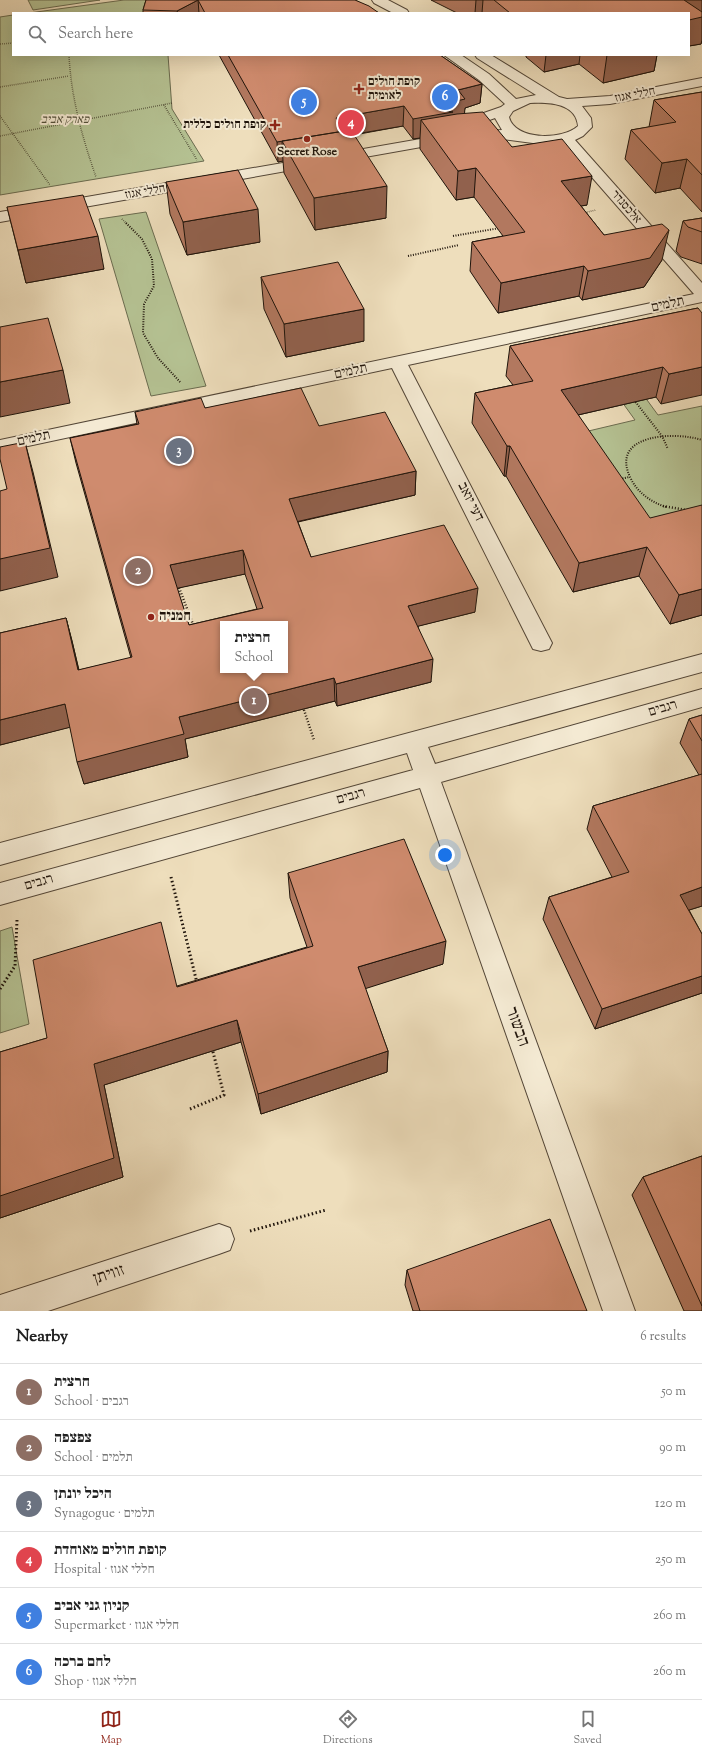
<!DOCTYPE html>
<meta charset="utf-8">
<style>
body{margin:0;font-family:"Sorts Mill Goudy","Frank Ruhl Libre",serif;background:#f2f2f2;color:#222}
.you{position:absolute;left:445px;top:855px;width:14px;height:14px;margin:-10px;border:3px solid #fff;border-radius:50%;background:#1a73e8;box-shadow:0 0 0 6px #1a73e833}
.badge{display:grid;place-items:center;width:26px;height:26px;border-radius:50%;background:#8f2418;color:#fff;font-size:13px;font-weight:700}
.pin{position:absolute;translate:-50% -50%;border:2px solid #fff;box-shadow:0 1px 4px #0006}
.popup{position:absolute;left:220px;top:621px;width:68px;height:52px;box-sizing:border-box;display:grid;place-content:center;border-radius:0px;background:#fff;filter:drop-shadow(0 1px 3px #0005);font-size:13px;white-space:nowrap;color:#767676}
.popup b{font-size:15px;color:#222}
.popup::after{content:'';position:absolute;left:50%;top:100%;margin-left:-8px;border:8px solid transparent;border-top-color:#fff}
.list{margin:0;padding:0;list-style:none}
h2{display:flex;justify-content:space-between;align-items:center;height:52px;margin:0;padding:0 16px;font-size:17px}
h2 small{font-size:13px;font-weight:400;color:#767676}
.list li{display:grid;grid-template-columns:26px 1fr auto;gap:12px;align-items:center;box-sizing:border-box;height:56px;padding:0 16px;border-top:1px solid #e0e0e0}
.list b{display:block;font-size:15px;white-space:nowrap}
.list p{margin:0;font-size:13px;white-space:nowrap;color:#767676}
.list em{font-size:13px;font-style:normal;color:#767676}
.icon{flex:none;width:22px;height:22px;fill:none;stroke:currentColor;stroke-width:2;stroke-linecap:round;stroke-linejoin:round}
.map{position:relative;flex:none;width:702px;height:1311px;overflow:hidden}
.search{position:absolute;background:#fff;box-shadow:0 4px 16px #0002;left:12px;right:12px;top:12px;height:44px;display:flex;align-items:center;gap:10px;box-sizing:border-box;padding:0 14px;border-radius:0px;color:#767676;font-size:15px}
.sheet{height:388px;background:#fff}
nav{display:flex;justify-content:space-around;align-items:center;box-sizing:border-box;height:56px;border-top:1px solid #e0e0e0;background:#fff;font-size:11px;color:#767676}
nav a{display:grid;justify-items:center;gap:2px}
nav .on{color:#8f2418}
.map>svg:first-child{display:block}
.green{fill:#b5c293;stroke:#6a6b4f}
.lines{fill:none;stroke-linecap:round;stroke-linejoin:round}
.minor-casing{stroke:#534637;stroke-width:2}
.path-far3{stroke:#1f140b;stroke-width:1.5;stroke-dasharray:0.5 1.5;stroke-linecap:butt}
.path-far2{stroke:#1f140b;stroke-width:2;stroke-dasharray:1 1.5;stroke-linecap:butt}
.path-far1{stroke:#1f140b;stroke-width:2.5;stroke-dasharray:1 2;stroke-linecap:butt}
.path{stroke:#1f140b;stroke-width:3;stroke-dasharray:1.5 2.5;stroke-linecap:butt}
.minor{fill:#f4ead3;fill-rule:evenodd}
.wall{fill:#b2785f;stroke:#1f140b;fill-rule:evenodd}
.shaded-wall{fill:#91614d;stroke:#1f140b}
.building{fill:#cf8b6e;stroke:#1f140b;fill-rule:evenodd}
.poi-dot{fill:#8f2418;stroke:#f4ead3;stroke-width:1.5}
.labels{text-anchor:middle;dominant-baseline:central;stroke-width:4;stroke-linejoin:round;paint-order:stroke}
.far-poi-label{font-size:12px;font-weight:bold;fill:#1f140b;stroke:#f4ead3;text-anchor:start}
.far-street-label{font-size:12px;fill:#1f140b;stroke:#f4ead3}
.far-park-label{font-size:12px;font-style:italic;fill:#54513b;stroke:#f4ead3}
.street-label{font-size:14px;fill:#1f140b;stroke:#f4ead3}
.poi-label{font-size:14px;font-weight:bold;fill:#1f140b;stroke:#f4ead3;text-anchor:start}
.near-street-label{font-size:17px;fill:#1f140b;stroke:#f4ead3}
</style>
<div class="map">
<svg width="702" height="1311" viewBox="0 0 702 1311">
<rect width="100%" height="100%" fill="#eedebc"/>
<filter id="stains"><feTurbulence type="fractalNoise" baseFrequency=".005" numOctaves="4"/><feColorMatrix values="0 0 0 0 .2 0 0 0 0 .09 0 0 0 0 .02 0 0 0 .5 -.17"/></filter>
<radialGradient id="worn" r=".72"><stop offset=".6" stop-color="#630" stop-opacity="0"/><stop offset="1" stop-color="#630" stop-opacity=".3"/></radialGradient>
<!-- green -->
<path class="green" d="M28 0H100L33 10Z
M124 0H150L144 13H29Z
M13 15V55H168L172 109 204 161 0 195V17Z
M146 212 206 386 151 396 99 219Z
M601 337 658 415 702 406V525L649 538 580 433 635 420 578 341Z
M12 927 29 1024 0 1033V931Z"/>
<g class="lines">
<!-- minor casing -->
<g class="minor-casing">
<path id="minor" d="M372 0H388L407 10 409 13H393L374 3Z
M444 55H461L464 57 489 74 516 99 536 95 477 58 475 55H491L559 97 567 99 610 96 702 78V86L610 104 582 106 591 118 592 127 583 136 575 140 702 283V302L408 365 552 643 549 649 541 651 533 649 530 643 392 368 0 452V440L694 294 562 143 548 145 494 138 455 141 0 222V212L455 133 502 130 495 118 465 129 460 130 455 129 453 126 455 123 501 107 505 104 479 80ZM530 103C549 102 576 103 578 126 563 140 515 141 509 117L513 111Z
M702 654V672L428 747 435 764 702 689V707L441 782 635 1311H603L420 788 0 905V883L413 770 407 753 0 865V843Z
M219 1224 230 1228 234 1239 230 1250 219 1254 48 1311H0V1295Z"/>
</g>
<!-- path-far3 -->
<path class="path-far3" d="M0 44 13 43
M69 55C71 97 82 137 96 177
M0 87 69 76
M164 105 197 160
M0 116 50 185
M0 136 172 103
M583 213 596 210
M122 219 127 224"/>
<!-- path-far2 -->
<path class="path-far2" d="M126 223 142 239 152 259 154 286 144 304 143 333 158 358 181 383
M453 236 500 228
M408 256 459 245
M634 400 662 436 668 449
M620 479 629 477
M666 507C651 502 638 493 631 479 608 434 674 431 702 440"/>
<!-- path-far1 -->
<path class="path-far1" d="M663 506 686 510
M178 585 194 627
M303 707 314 740"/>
<!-- path -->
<path class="path" d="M171 877 197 983
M0 989 15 966 17 920
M190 1109 224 1095 212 1048
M250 1231 326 1210"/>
<!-- minor -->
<use href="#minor" class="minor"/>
</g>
<!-- wall -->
<path class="wall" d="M146 0H355L379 13H143V10Z
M431 0H702V40L701 44 689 46V13H457Z
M219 55H440L482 84 480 103 465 108 464 113 512 147 587 205 581 206 604 235 662 260 644 287 582 300 579 296 498 313 470 271 472 242 503 236 474 197 456 200 420 149V138L413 139 403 126 354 135 386 218 315 230 284 173 283 161 278 162Z
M526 55H657L654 71 603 83 579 64 544 72 526 57Z
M702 92V212L680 188 655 193 625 159 631 130 649 127 654 100Z
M166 182 260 242 187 255 170 214Z
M7 207 104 269 26 283Z
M702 218V264L681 257 676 251 683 221Z
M261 277 364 341 286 357 264 309Z
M698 308 661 404 656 397 578 415 702 615 670 624 639 576 573 592 506 476H504L472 423 475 393 513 385 506 376 510 346Z
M205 408 319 426 416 471 415 495 298 522 311 557 475 612 418 626 431 682 337 706 335 701 185 739 188 757 84 784 70 727 0 745V633L66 618 72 641 79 670 131 658 76 463 70 438 137 424 135 412ZM245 574 257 609 189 625 177 588Z
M702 715V906L689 910 702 934V993L595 1029 543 919 549 897 612 877 587 829 593 806 699 775 680 743 689 719Z
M288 873 443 964 365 988 388 1051 387 1072 261 1114 241 1042 104 1085 123 1177 0 1218V1052L47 1038 177 986 307 947 290 898Z
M702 1156V1311H684L632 1195 643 1177Z
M407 1270 587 1311H413L405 1285Z"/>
<!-- shaded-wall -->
<path class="shaded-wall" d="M198 0 199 13H178L177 11Z
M476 0H483L482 13H475Z
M681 0H702V40L701 44 689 46V13Z
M546 55H580L579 64 544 72Z
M607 55H657L654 71 603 83Z
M482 84 480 103 465 108 464 119 421 120 420 138 413 139V119L445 106 458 90Z
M404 106 403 126 344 136 282 141 283 161 278 162 277 142 336 118Z
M687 159 680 188 655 193 662 163Z
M476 168 474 197 456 200 458 171Z
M592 176 587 205 557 210 561 181Z
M387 186 386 218 315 230 314 198Z
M258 209 260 242 187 255 183 222Z
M669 230 662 260 644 287 582 300 588 271Z
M98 236 104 269 26 283 18 250Z
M584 266 579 296 498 313 501 283Z
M364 309V341L286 357 284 324Z
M663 367 656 397 556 420 561 390Z
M702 367V395L661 404 669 374Z
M63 370 70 403 0 417V382Z
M25 442 33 472 58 577 0 591V559Z
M507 446H510L506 476H504Z
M416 471 415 495 291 523 289 499Z
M647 547 639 576 573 592 579 563Z
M243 550 245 574 174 589 170 565Z
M478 588 475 612 407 629 408 606Z
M702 589V615L670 624 679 595Z
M66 618 72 641 84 693 78 670Z
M433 659 431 682 337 706 336 684Z
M334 678 335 701 185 739 188 757 84 784 77 762 179 717Z
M65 704 71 727 0 745V720Z
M702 887V906L670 916 680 895Z
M446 941 443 964 358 991V967Z
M702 976V993L595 1029 602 1009Z
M237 1020 241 1042 104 1085 123 1177 0 1218V1196L94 1064Z
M388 1051 387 1072 261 1114 258 1094Z"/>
<!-- building -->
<path class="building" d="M146 0H355L369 6 379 13H205L198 0 177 11 143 10Z
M494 0H684L702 12V17L689 20V13H510Z
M228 55H440L482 84 458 90 465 99 448 103 445 106 447 111 453 112 413 119 404 106 336 118 344 131 277 142Z
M702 92V175L687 159 662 163 631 130 676 122 654 100Z
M483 112 512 147 562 139 592 176 561 181 604 235 662 224 669 230 650 258 588 271 584 266 501 283 472 242 525 232 476 168 458 171 421 120 457 114Z
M351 130 387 186 314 198 282 141Z
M238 170 258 209 183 222 166 182Z
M83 195 98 236 18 250 7 207Z
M702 218V232L688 227 683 221Z
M338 262 364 309 284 324 261 277Z
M698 308 702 313V367L669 374 663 367 561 390 650 518 702 505V589L679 595 647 547 579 563 510 446H507L475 393 533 381 510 346Z
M48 318 63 370 0 382V327Z
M301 388 319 426 385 412 416 471 289 499 311 557 444 525 478 588 408 606 433 659 336 684 334 678 179 717 184 734 77 762 65 704 0 720V633L66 618 78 670 132 657 70 438 139 424 135 412 201 398 205 408ZM243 550 263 608 189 625 170 565ZM223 624H285V670H223Z
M25 442 50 548 0 559V491L7 489 0 459V447Z
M702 715V741L689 719Z
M702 774V887L680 895 702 934V976L602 1009 549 897 629 872 593 806Z
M404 839 446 941 358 967 388 1051 258 1094 237 1020 94 1064 114 1158 0 1196V1052L47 1038 33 960 161 922 177 987 313 946 288 873Z
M702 1156V1306L643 1177Z
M550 1219 587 1311H420L407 1270Z"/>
<!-- markers -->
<g class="poi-dot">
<path d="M357 83h4v4h4v4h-4v4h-4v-4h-4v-4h4z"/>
<path d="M273 119h4v4h4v4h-4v4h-4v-4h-4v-4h4z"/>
<circle cx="307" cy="139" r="4"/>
<circle cx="151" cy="617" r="4"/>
</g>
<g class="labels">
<!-- far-poi labels -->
<g class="far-poi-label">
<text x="368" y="82">קופת חולים<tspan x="368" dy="14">לאומית</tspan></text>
<text x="266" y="125" text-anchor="end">קופת חולים כללית</text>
<text x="307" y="152" text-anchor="middle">Secret Rose</text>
</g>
<!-- far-street labels -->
<g class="far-street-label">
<text transform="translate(635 95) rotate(-11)">חללי אגוז</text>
<text transform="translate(145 192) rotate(-10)">חללי אגוז</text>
<text transform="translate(626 207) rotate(49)">אלכסנדר</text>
</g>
<!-- far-park labels -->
<g class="far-park-label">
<text x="65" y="120">פארק אביב</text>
</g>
<!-- street labels -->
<g class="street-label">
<text transform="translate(668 305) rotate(-12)">תלמים</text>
<text transform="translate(351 372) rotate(-12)">תלמים</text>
<text transform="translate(34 439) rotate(-12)">תלמים</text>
<text transform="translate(470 502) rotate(63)">דעי יואב</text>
<text transform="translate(663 709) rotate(-16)">רגבים</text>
<text transform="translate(351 797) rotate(-15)">רגבים</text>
<text transform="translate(39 883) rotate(-15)">רגבים</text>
</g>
<!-- poi labels -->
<g class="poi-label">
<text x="159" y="617">חמניה</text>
</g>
<!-- near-street labels -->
<g class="near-street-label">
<text transform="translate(517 1027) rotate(70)">הבשור</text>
<text transform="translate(109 1275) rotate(-18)">זוויתן</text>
</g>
</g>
<rect width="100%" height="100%" filter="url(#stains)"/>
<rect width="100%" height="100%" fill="url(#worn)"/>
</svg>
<div class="you"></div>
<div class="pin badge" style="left:254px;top:701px;background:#8d6e63">1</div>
<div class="popup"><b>חרצית</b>School</div>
<div class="pin badge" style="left:138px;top:571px;background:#8d6e63">2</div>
<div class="pin badge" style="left:179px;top:451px;background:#6b7280">3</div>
<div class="pin badge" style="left:351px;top:123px;background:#e0444e">4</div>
<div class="pin badge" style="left:304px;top:102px;background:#3f7fe0">5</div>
<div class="pin badge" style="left:445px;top:97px;background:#3f7fe0">6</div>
<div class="search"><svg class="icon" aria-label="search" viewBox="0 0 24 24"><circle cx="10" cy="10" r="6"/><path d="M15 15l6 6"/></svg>Search here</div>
</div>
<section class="sheet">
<h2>Nearby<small>6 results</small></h2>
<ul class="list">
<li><span class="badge" style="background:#8d6e63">1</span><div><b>חרצית</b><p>School · רגבים</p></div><em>50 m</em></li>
<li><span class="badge" style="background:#8d6e63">2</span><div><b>צפצפה</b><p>School · תלמים</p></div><em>90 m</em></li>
<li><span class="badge" style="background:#6b7280">3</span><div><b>היכל יונתן</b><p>Synagogue · תלמים</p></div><em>120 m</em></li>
<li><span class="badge" style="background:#e0444e">4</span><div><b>קופת חולים מאוחדת</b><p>Hospital · חללי אגוז</p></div><em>250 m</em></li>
<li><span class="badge" style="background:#3f7fe0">5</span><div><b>קניון גני אביב</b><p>Supermarket · חללי אגוז</p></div><em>260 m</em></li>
<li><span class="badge" style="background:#3f7fe0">6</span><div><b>לחם ברכה</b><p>Shop · חללי אגוז</p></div><em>260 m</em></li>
</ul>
</section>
<nav>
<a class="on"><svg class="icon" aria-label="map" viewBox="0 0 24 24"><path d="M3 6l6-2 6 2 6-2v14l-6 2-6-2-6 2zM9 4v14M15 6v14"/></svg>Map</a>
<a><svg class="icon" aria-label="directions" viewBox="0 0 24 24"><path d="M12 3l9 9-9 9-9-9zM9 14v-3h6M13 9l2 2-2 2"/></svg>Directions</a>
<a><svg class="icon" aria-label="saved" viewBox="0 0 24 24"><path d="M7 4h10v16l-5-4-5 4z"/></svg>Saved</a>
</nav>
